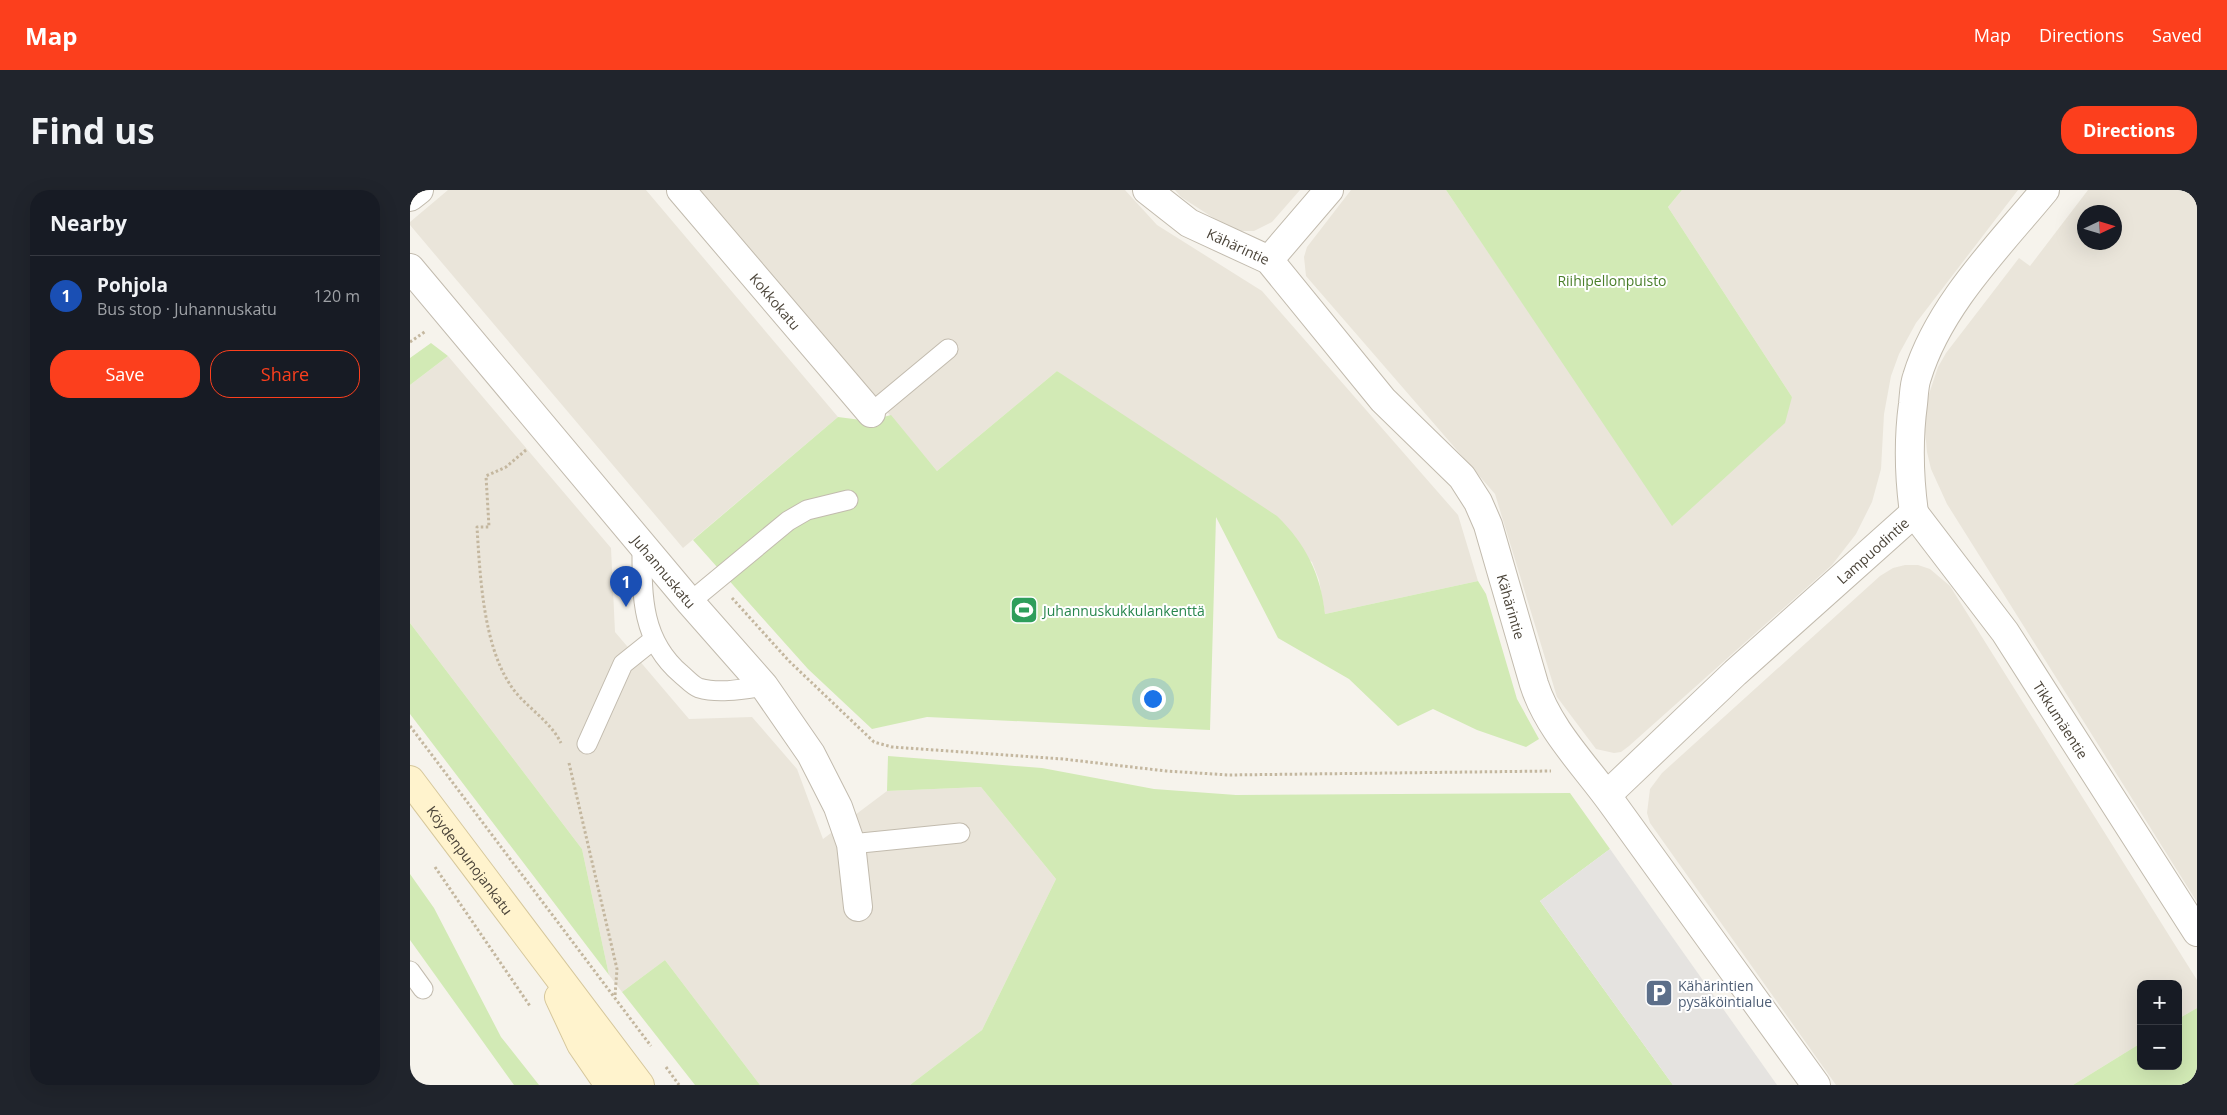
<!DOCTYPE html>
<meta charset="utf-8">
<style>
body{margin:0;font-family:"Open Sans",sans-serif;background:#20242c;color:#f1f3f6}
.controls{position:absolute;right:15px;bottom:15px;display:grid;overflow:hidden;border-radius:10px;box-shadow:0 5px 20px #0002}
.controls button{width:45px;height:45px;display:grid;place-items:center;padding:0;border:0;border-bottom:1px solid #363941;background:#171b24;color:#f1f3f6;font:25px sans-serif}
.compass{position:absolute;left:1667px;top:15px;width:45px;height:45px;border-radius:50%;background:#171b24;box-shadow:0 5px 20px #0002;rotate:86deg}
.you{position:absolute;left:742px;top:508px;width:18px;height:18px;margin:-12px;border:4px solid #fff;border-radius:50%;background:#1a73e8;box-shadow:0 0 0 8px #1a73e833}
.badge{display:grid;place-items:center;width:32px;height:32px;border-radius:50%;background:#fc3f1d;color:#fff;font-size:16px;font-weight:700}
.pin{position:absolute;translate:-50% -41px;filter:drop-shadow(0 1px 2px #0008)}
.pin::after{content:'';position:absolute;top:26px;width:18px;height:15px;background:inherit;clip-path:polygon(0 0,100% 0,50% 100%)}
.list{margin:0;padding:0;list-style:none}
h2{display:flex;justify-content:space-between;align-items:center;height:65px;margin:0;padding:0 20px;font-size:21px}
h2 small{font-size:16px;font-weight:400;color:#9ea1a6}
.list li{display:grid;grid-template-columns:32px 1fr auto;gap:15px;align-items:center;box-sizing:border-box;height:80px;padding:0 20px;border-top:1px solid #363941}
.list b{display:block;font-size:19px;white-space:nowrap}
.list p{margin:0;font-size:16px;white-space:nowrap;color:#9ea1a6}
.list em{font-size:16px;font-style:normal;color:#9ea1a6}
.actions{display:flex;gap:10px;padding:15px 20px}
.actions a{flex:1;padding:11px 0;border:1px solid #fc3f1d;border-radius:20px;text-align:center;font-size:18px;color:#fc3f1d}
.actions .main{background:#fc3f1d;color:#fff}
.map{position:relative;flex:none;width:1787px;height:895px;overflow:hidden;border-radius:20px}
header{display:flex;align-items:center;gap:30px;box-sizing:border-box;height:70px;padding:0 25px;background:#fc3f1d;color:#fff}
header strong{font-size:24px}
nav{display:flex;gap:28px;margin-inline-start:auto;font-size:18px}
.intro{display:flex;align-items:center;justify-content:space-between;box-sizing:border-box;height:120px;padding:0 30px}
h1{margin:0;font-size:35px}
.button{padding:12px 22px;border-radius:20px;background:#fc3f1d;color:#fff;font-size:18px;font-weight:700}
main{display:flex;gap:30px;padding:0 30px}
aside{flex:1;background:#171b24;border-radius:20px;box-shadow:0 5px 20px #0002}
.map>svg:first-child{display:block}
.residential{fill:#eae5da;fill-rule:evenodd}
.green{fill:#d2eab5}
.parking{fill:#e5e3e0}
.lines{fill:none;stroke-linecap:round;stroke-linejoin:round}
.lane-casing{stroke:#c2bbae;stroke-width:21}
.street-casing{stroke:#c2bbae;stroke-width:30}
.secondary-casing{stroke:#d6c79b;stroke-width:30}
.path{stroke:#c4b79f;stroke-width:3;stroke-dasharray:2.5 2.5;stroke-linecap:butt}
.lane{stroke:#fff;stroke-width:19}
.street{stroke:#fff;stroke-width:28}
.secondary{stroke:#fff3cd;stroke-width:28}
.labels{text-anchor:middle;dominant-baseline:central;stroke-width:4;stroke-linejoin:round;paint-order:stroke}
.street-label{font-size:14px;fill:#4b4439;stroke:#fff}
.park-label{font-size:14px;fill:#4a7f2a;stroke:#fff}
.leisure-label{font-size:14px;fill:#27864d;stroke:#fff;text-anchor:start}
.service-label{font-size:14px;fill:#4e5e75;stroke:#fff;text-anchor:start}
</style>
<header>
<strong>Map</strong>
<nav><a>Map</a><a>Directions</a><a>Saved</a></nav>
</header>
<div class="intro"><h1>Find us</h1><a class="button">Directions</a></div>
<main>
<aside>
<h2>Nearby<small></small></h2>
<ul class="list">
<li><span class="badge" style="background:#1a4fb4">1</span><div><b>Pohjola</b><p>Bus stop · Juhannuskatu</p></div><em>120 m</em></li>
</ul>
<div class="actions"><a class="main">Save</a><a>Share</a></div>
</aside>
<div class="map">
<svg width="1787" height="895" viewBox="0 0 1787 895">
<rect width="100%" height="100%" fill="#f6f3ec"/>
<!-- residential -->
<path class="residential" d="M38 0H236L428 227 273 358 0 35V32Z
M290 0H715L747 35 852 101 1048 325 1068 391 915 424 909 390 902 372 647 181 527 281Z
M765 0H890L862 32 844 41H828L816 36 771 7Z
M941 0H1036L1263 335 1382 207 1258 17 1272 0H1608L1506 133 1489 164 1481 186 1474 224 1471 279 1462 312 1446 344 1422 375 1219 556 1211 562 1204 563 1186 559 1147 507 1085 304 896 86 894 67 897 57Z
M1678 0H1787V712L1537 314 1521 279 1517 262 1515 241 1517 210 1528 177 1536 163 1609 68 1620 76ZM1674 22H1704V52H1674Z
M38 166 201 358 205 442 279 529 342 527 387 579 413 649 477 601 571 597 646 689 572 840 500 895H350L255 770 212 802 199 785 172 659 0 433V195Z
M1495 375H1508L1520 379 1540 396 1787 790V818L1768 829V794H1731V853L1663 895H1426L1240 633 1237 623 1240 599 1252 583 1470 386 1483 378Z"/>
<!-- green -->
<path class="green" d="M1036 0H1272L1258 17 1382 207 1375 233 1262 336Z
M21 153 38 166 0 195V168Z
M647 181 867 326C896 354 911 385 915 424L1068 391 1076 404 1107 509 1129 549 1116 557 1067 540 1023 519 988 536 939 489 868 448 806 327 800 540 517 527 462 539 398 479 283 350 428 227 459 231 481 225 527 281Z
M0 433 172 659 199 785 0 524Z
M478 566 632 578 744 599 826 605 1160 603 1200 659 1130 711 1263 895H500L572 840 646 689 571 597 477 601Z
M0 684 24 718 91 847 129 895H104L0 750Z
M255 770 350 895H285L212 802Z
M1787 818V895H1663L1731 853V876H1768V829Z"/>
<!-- parking -->
<path class="parking" d="M1200 659 1367 895H1263L1130 711Z"/>
<g class="lines">
<!-- lane casing -->
<g class="lane-casing">
<path id="lane" d="M461 223 538 159
M232 353C232 403 230 449 271 484 276 488 283 496 289 498 309 504 334 499 354 496
M280 412 378 331 397 320 438 310
M177 554 213 474 243 450
M441 654 550 643
M0 781 13 799"/>
</g>
<!-- street casing -->
<g class="street-casing">
<g id="street">
<path id="s1" d="M271 0 461 223"/>
<path id="s2" d="M737 0 779 33 859 70 973 210 1052 287 1068 312 1078 335 1124 494C1139 541 1177 577 1205 617 1272 710 1339 802 1406 895"/>
<path d="M0 7 9 0"/>
<path d="M859 70 919 0"/>
<path id="s3" d="M0 78 280 412 354 496 401 564 428 617 441 654 448 717"/>
<path id="s4" d="M1504 323 1595 442 1787 742"/>
<path d="M1504 323C1499 286 1498 251 1503 214 1504 205 1504 195 1507 187 1529 115 1588 57 1635 0"/>
<path id="s5" d="M1197 605 1325 483 1504 323"/>
</g>
</g>
<!-- secondary casing -->
<g class="secondary-casing">
<g id="secondary">
<path id="s6" d="M0 590 230 895"/>
<path d="M149 807 171 854 199 895"/>
</g>
</g>
<!-- path -->
<path class="path" d="M0 152 16 141
M116 260 96 277 76 286 79 337H67C70 385 73 455 101 496 115 517 139 529 151 553
M322 408 379 471 464 552 482 557 653 569 756 581 819 585 1141 581
M0 536 241 856
M159 573 207 779 205 806
M25 677 120 816
M256 877 269 895"/>
<!-- lane -->
<use href="#lane" class="lane"/>
<!-- street -->
<use href="#street" class="street"/>
<!-- secondary -->
<use href="#secondary" class="secondary"/>
</g>
<!-- icons -->
<defs>
<g id="stadium-square" transform="scale(1.4375)"><rect x="-9" y="-9" width="18" height="18" rx="4" fill="#2e9e5b" stroke="#fff"/><path d="M0-5a6.5 5 0 1 0 0 10a6.5 5 0 1 0 0-10ZM-3.5-1.8h7v3.6h-7Z" fill="#fff"/></g>
<g id="parking-square" transform="scale(1.4375)"><rect x="-9" y="-9" width="18" height="18" rx="4" fill="#5c6f8a" stroke="#fff"/><path d="M-3.5-5.5H1a3.5 3.5 0 0 1 0 7H-1V5.5H-3.5ZM-1-3.4V-.6H.8a1.4 1.4 0 0 0 0-2.8Z" fill="#fff"/></g>
</defs>
<g fill-rule="evenodd">
<use href="#stadium-square" x="614" y="420"/>
<use href="#parking-square" x="1249" y="803"/>
</g>
<g class="labels">
<!-- street labels -->
<g class="street-label">
<text stroke="none"><textPath href="#s2" startOffset="108">Kähärintie</textPath></text>
<text stroke="none"><textPath href="#s1" startOffset="146">Kokkokatu</textPath></text>
<text stroke="none"><textPath href="#s5" startOffset="361">Lampuodintie</textPath></text>
<text stroke="none"><textPath href="#s3" startOffset="396">Juhannuskatu</textPath></text>
<text stroke="none"><textPath href="#s2" startOffset="572">Kähärintie</textPath></text>
<text stroke="none"><textPath href="#s4" startOffset="254">Tikkumäentie</textPath></text>
<text stroke="none"><textPath href="#s6" startOffset="100">Köydenpunojankatu</textPath></text>
</g>
<!-- park labels -->
<g class="park-label">
<text x="1202" y="90">Riihipellonpuisto</text>
</g>
<!-- leisure labels -->
<g class="leisure-label">
<text x="633" y="420">Juhannuskukkulankenttä</text>
</g>
<!-- service labels -->
<g class="service-label">
<text x="1268" y="795">Kähärintien<tspan x="1268" dy="16">pysäköintialue</tspan></text>
</g>
</g>
</svg>
<div class="controls">
<button>+</button>
<button>−</button>
</div>
<svg class="compass" viewBox="-18 -18 36 36"><path d="M0-13l5 13h-10z" fill="#e53935"/><path d="M0 13l5-13h-10z" fill="#9ea1a6"/></svg>
<div class="you"></div>
<div class="pin badge" style="left:216px;top:417px;background:#1a4fb4">1</div>
</div>
</main>
